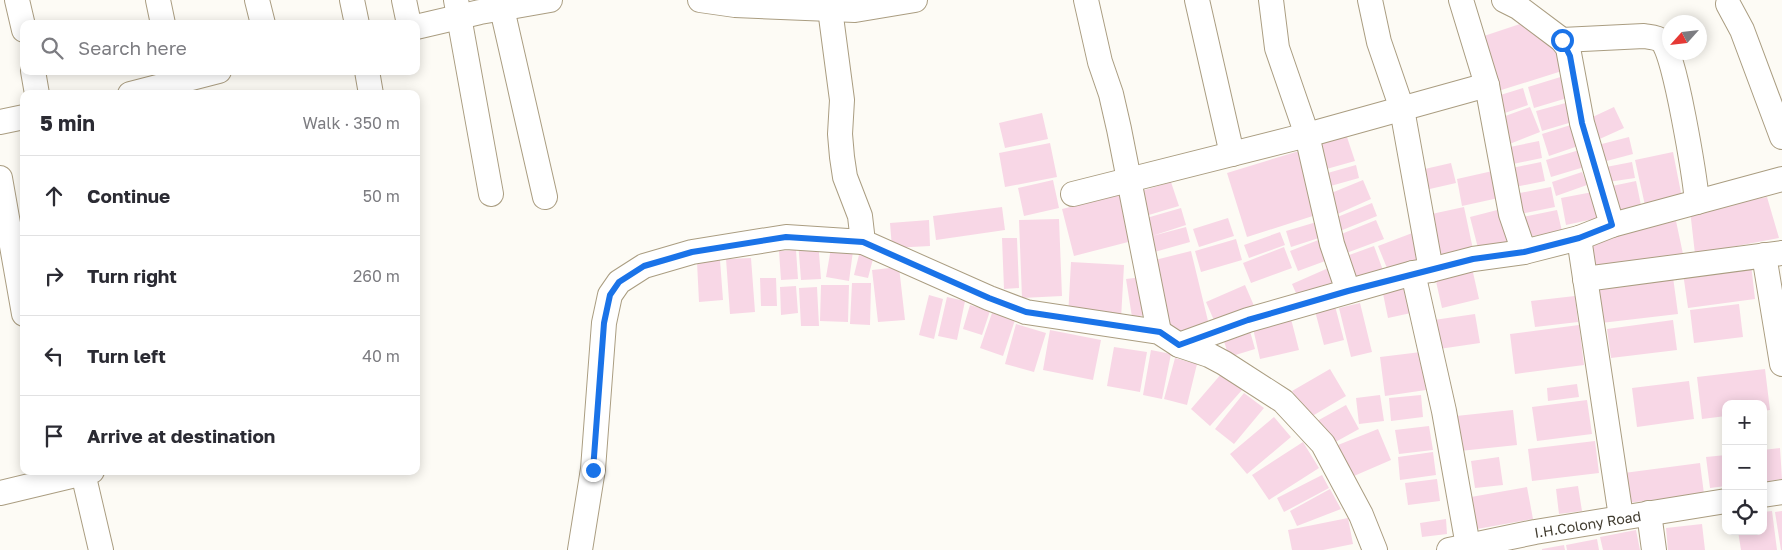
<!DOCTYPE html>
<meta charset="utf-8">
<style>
body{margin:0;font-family:"Golos Text",sans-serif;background:#f2f2f3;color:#2b2b33}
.controls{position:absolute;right:15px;bottom:15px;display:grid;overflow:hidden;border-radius:10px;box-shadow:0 2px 12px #0003}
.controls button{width:45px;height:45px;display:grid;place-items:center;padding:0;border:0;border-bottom:1px solid #e1e1e2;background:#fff;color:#2b2b33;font:25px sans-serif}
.compass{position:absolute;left:1662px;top:15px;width:45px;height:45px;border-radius:50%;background:#fff;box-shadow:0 2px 12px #0003;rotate:243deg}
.stop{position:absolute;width:15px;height:15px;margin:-11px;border:4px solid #1a73e8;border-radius:50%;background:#fff}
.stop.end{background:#1a73e8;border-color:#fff;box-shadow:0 1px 5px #0008}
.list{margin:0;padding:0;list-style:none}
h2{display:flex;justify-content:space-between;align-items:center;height:65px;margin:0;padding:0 20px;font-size:21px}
h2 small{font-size:16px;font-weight:400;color:#7c7c81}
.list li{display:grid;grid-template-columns:32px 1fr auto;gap:15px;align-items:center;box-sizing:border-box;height:80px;padding:0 20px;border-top:1px solid #e1e1e2}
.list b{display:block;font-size:19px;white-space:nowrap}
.list em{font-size:16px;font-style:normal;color:#7c7c81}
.icon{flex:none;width:28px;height:28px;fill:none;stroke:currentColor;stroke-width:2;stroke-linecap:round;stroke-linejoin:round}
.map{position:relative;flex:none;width:1782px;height:550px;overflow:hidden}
.search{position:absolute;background:#fff;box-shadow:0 2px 12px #0003;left:20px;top:20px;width:400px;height:55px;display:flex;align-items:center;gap:12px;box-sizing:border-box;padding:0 18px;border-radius:10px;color:#7c7c81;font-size:19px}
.panel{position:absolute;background:#fff;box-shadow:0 2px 12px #0003;left:20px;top:90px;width:400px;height:385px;border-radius:10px}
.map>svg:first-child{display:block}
.building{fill:#f8d7e6}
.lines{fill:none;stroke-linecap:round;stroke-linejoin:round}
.street-casing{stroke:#aa9d81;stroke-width:26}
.street{stroke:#fff;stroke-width:24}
.route{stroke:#1a73e8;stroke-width:6}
.labels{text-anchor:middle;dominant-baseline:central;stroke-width:4.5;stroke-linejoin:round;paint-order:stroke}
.street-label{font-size:14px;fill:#413c30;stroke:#fff}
</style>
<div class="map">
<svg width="1782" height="550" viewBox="0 0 1782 550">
<rect width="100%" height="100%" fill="#fdfbf5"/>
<!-- building -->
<path class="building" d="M1526 22 1558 48 1562 71 1495 92 1478 38Z
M1567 75 1574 96 1534 108 1528 87Z
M1523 88 1528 105 1499 115 1494 97Z
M1573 101 1579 120 1542 131 1536 111Z
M1530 107 1540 132 1507 145 1497 119Z
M1614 107 1624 128 1593 142 1584 121Z
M1042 113 1048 139 1005 148 999 123Z
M1577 123 1584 144 1549 156 1542 134Z
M1346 134 1355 161 1323 170 1315 144Z
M1629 137 1633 154 1599 163 1594 146Z
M1539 141 1542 158 1513 164 1510 147Z
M1050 143 1057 177 1005 187 999 153Z
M1586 148 1591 165 1551 177 1546 160Z
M1299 151 1319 214 1247 237 1227 173Z
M1673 152 1683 203 1646 210 1635 160Z
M1541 162 1545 181 1515 187 1512 168Z
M1632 162 1635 178 1608 182 1606 167Z
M1451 163 1456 183 1421 191 1416 171Z
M1356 165 1359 178 1327 187 1324 174Z
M1497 170 1503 197 1462 206 1457 179Z
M1582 172 1587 185 1556 196 1552 182Z
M1053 180 1059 208 1024 216 1018 188Z
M1363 180 1371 199 1333 216 1324 196Z
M1636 181 1642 210 1618 215 1612 186Z
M1171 182 1179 206 1142 217 1135 193Z
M1551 187 1555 207 1520 214 1515 194Z
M1598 191 1603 217 1566 225 1561 198Z
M1120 195 1132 241 1074 256 1062 209Z
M1767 197 1779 238 1695 254 1690 210Z
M1372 203 1377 216 1340 231 1335 218Z
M1002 207 1005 230 936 240 933 216Z
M1464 207 1474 254 1437 262 1427 215Z
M1181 208 1186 225 1152 236 1186 227 1190 242 1151 253 1143 219Z
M1505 208 1514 243 1479 252 1470 217Z
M1557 210 1562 231 1527 237 1523 217Z
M1228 218 1234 236 1199 247 1193 229Z
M1059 219 1062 296 1022 298 1019 220Z
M929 220 930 246 892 248 890 223Z
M1376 220 1384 239 1341 255 1334 237Z
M1320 221 1325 236 1291 247 1286 231Z
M1676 221 1683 254 1596 271 1589 238Z
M1280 232 1285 245 1249 258 1244 245Z
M1415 232 1425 259 1389 273 1378 246Z
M1002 238H1017L1019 288 1004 289Z
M1236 239 1242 260 1201 272 1195 251Z
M1321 239 1328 260 1298 271 1290 251Z
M818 240 821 279 801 280 798 241Z
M1374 246 1384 273 1351 285 1341 258Z
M1284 247 1292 268 1251 283 1243 263Z
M831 248 853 251 849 281 826 277Z
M796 250 798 279 781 280 779 251Z
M860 251 874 255 868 278 854 275Z
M1191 251 1209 325 1170 335 1151 261Z
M751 258 755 312 730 314 726 259Z
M720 260 723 300 699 302 697 262Z
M1071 262 1124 265 1121 319 1068 317Z
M1751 264 1755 299 1688 308 1683 273Z
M1333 266 1340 282 1299 300 1292 284Z
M899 267 905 320 878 322 872 270Z
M1472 268 1479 299 1442 308 1435 277Z
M1142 277 1147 315 1132 317 1126 279Z
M1673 277 1678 314 1601 323 1596 287Z
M760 278H776L777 306H761Z
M852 283H871L870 325 850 324Z
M821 285H849L848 322 820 321Z
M1245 285 1255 308 1216 325 1206 302Z
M1405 285 1411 313 1388 318 1382 289Z
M796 286 798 313 781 315 780 287Z
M817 287 819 326H801L799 288Z
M929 295 943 299 934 339 919 335Z
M1575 296 1578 322 1535 327 1531 301Z
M947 297 965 301 957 340 938 336Z
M1360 303 1372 352 1351 357 1339 308Z
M1739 304 1743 337 1694 343 1690 310Z
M970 305 990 311 982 335 963 329Z
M1335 306 1344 340 1324 345 1315 311Z
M992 313 1015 320 1003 356 980 348Z
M1475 314 1480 343 1439 349 1434 320Z
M1290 315 1299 350 1260 359 1252 324Z
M1673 320 1677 350 1611 358 1607 329Z
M1016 324 1046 333 1034 372 1005 364Z
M1248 324 1255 349 1229 357 1221 332Z
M1579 325 1584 365 1515 374 1510 334Z
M1050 330 1101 340 1093 380 1043 370Z
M1114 347 1147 352 1140 392 1107 386Z
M1151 350 1171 354 1162 399 1143 395Z
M1421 352 1426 390 1385 396 1380 357Z
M1175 358 1197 364 1187 405 1164 399Z
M1330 369 1346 396 1309 418 1292 391Z
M1765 369 1770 410 1763 411V404H1726V416L1702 419 1697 377Z
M1222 373 1242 390 1210 426 1191 409Z
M1689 381 1694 419 1637 427 1632 388Z
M1577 384 1579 397 1548 401 1547 388Z
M1244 393 1264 408 1234 444 1215 429Z
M1380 395 1384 421 1359 424 1356 398Z
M1421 395 1423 417 1391 421 1389 398Z
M1587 400 1592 434 1537 441 1532 407Z
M1346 405 1359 429 1330 445 1317 421Z
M1513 410 1517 445 1460 451 1456 416Z
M1274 417 1291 437 1247 474 1230 454Z
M1429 426 1433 450 1399 454 1395 430Z
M1378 429 1391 460 1347 479 1333 447Z
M1595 441 1599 473 1532 481 1528 449Z
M1303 442 1319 468 1269 500 1252 475Z
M1780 448 1782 479 1763 482V450Z
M1433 452 1436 475 1400 480 1398 457Z
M1726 455V486L1710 488 1706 457Z
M1499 457 1503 485 1475 488 1471 461Z
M1700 463 1704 494 1627 503 1624 473Z
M1322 475 1329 488 1284 512 1277 498Z
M1437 479 1440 501 1408 505 1405 483Z
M1578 486 1582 511 1559 514 1556 489Z
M1527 487 1533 519 1477 529 1471 497Z
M1330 489 1341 509 1297 526 1290 511Z
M1772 511 1777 550H1741L1738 531H1763V512Z
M1782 511V550H1781L1775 512Z
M1348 518 1353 544 1323 550H1292L1288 530Z
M1446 519 1447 534 1422 537 1420 523Z
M1702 524 1705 550H1668L1666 528Z
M1636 530 1640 550H1603L1600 537Z
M1597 539 1599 550H1567L1566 545Z
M1564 545 1565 550H1542V549Z"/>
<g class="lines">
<!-- street casing -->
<g class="street-casing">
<g id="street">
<path d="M17 0 24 30"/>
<path d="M158 0 163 24"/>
<path d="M257 0 263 24"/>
<path d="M352 0 357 24"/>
<path d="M404 0 409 24"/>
<path d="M456 0 491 194"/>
<path d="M500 0 545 197"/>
<path d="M700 0 735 5 855 10 915 0"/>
<path d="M1086 0 1100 62 1111 94 1119 129 1159 332"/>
<path d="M1197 0 1232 154"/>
<path d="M1271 0 1277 48 1307 135 1332 244 1348 291"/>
<path d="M1370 0 1379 42 1402 109 1431 270 1413 273 1444 411 1468 546"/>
<path d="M1461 0 1487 85 1511 214 1524 252 1579 238 1621 517"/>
<path d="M1504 0 1518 7 1562 40 1568 48 1582 123 1612 225 1579 238"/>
<path d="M1728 4 1742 30 1782 137"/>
<path d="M830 9 842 100 840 134 842 157 845 177 860 216 863 242 989 298 1026 312 1159 332 1179 345 1209 355 1224 363 1283 401 1323 444 1361 515 1375 550"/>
<path d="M416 27 480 12 550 0"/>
<path d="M1562 40 1644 36C1650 37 1657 37 1662 41 1675 53 1695 179 1697 202"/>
<path d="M33 71 37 94"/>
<path d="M367 71 371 94"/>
<path d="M130 94 219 71"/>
<path d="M0 122 24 117"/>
<path d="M0 178 24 314"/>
<path d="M1073 194 1307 135 1487 85"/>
<path d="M1612 225 1782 179"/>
<path d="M1764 255 1782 364"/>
<path d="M1431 270 1473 259 1524 252"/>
<path d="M1585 279 1782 253"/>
<path d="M1179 345 1248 320 1413 273"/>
<path d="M83 473 101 550"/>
<path d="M0 493 92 471"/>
<path d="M1763 495 1782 492"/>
<path d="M1649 513 1654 550"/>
<path d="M580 550 593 469 604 323 610 295 619 282 644 266 692 252 786 237 863 242"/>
<path id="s1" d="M1449 550 1535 532 1726 501"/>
</g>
</g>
<!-- street -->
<use href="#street" class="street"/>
</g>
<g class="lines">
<!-- route -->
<path class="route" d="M593 470 604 323 610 295 619 282 644 266 692 252 786 237 863 242 989 298 1026 312 1160 332 1179 345 1248 320 1348 291 1473 259 1524 252 1579 238 1612 225 1582 123 1570 56 1562 40"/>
</g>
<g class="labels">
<!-- street labels -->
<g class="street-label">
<text stroke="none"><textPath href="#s1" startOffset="141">I.H.Colony Road</textPath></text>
</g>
</g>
</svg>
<div class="controls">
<button>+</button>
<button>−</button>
<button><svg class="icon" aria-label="locate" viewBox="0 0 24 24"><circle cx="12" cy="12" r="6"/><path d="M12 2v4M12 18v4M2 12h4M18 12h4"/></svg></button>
</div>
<svg class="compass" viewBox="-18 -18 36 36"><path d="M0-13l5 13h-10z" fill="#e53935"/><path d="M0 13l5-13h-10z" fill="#7c7c81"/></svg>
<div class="stop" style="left:1562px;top:40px"></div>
<div class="stop end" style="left:593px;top:470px"></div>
<div class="search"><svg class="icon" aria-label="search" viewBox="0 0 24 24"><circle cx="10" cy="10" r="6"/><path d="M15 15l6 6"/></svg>Search here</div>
<section class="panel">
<h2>5 min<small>Walk · 350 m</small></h2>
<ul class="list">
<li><svg class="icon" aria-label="ahead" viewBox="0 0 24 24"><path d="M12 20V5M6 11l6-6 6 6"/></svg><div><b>Continue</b></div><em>50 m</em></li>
<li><svg class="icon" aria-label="right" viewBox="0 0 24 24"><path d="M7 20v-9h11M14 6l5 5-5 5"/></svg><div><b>Turn right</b></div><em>260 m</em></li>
<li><svg class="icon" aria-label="left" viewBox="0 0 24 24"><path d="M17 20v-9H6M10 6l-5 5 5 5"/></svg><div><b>Turn left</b></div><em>40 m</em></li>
<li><svg class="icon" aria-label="arrive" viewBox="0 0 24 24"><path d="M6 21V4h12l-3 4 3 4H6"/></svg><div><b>Arrive at destination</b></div></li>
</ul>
</section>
</div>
